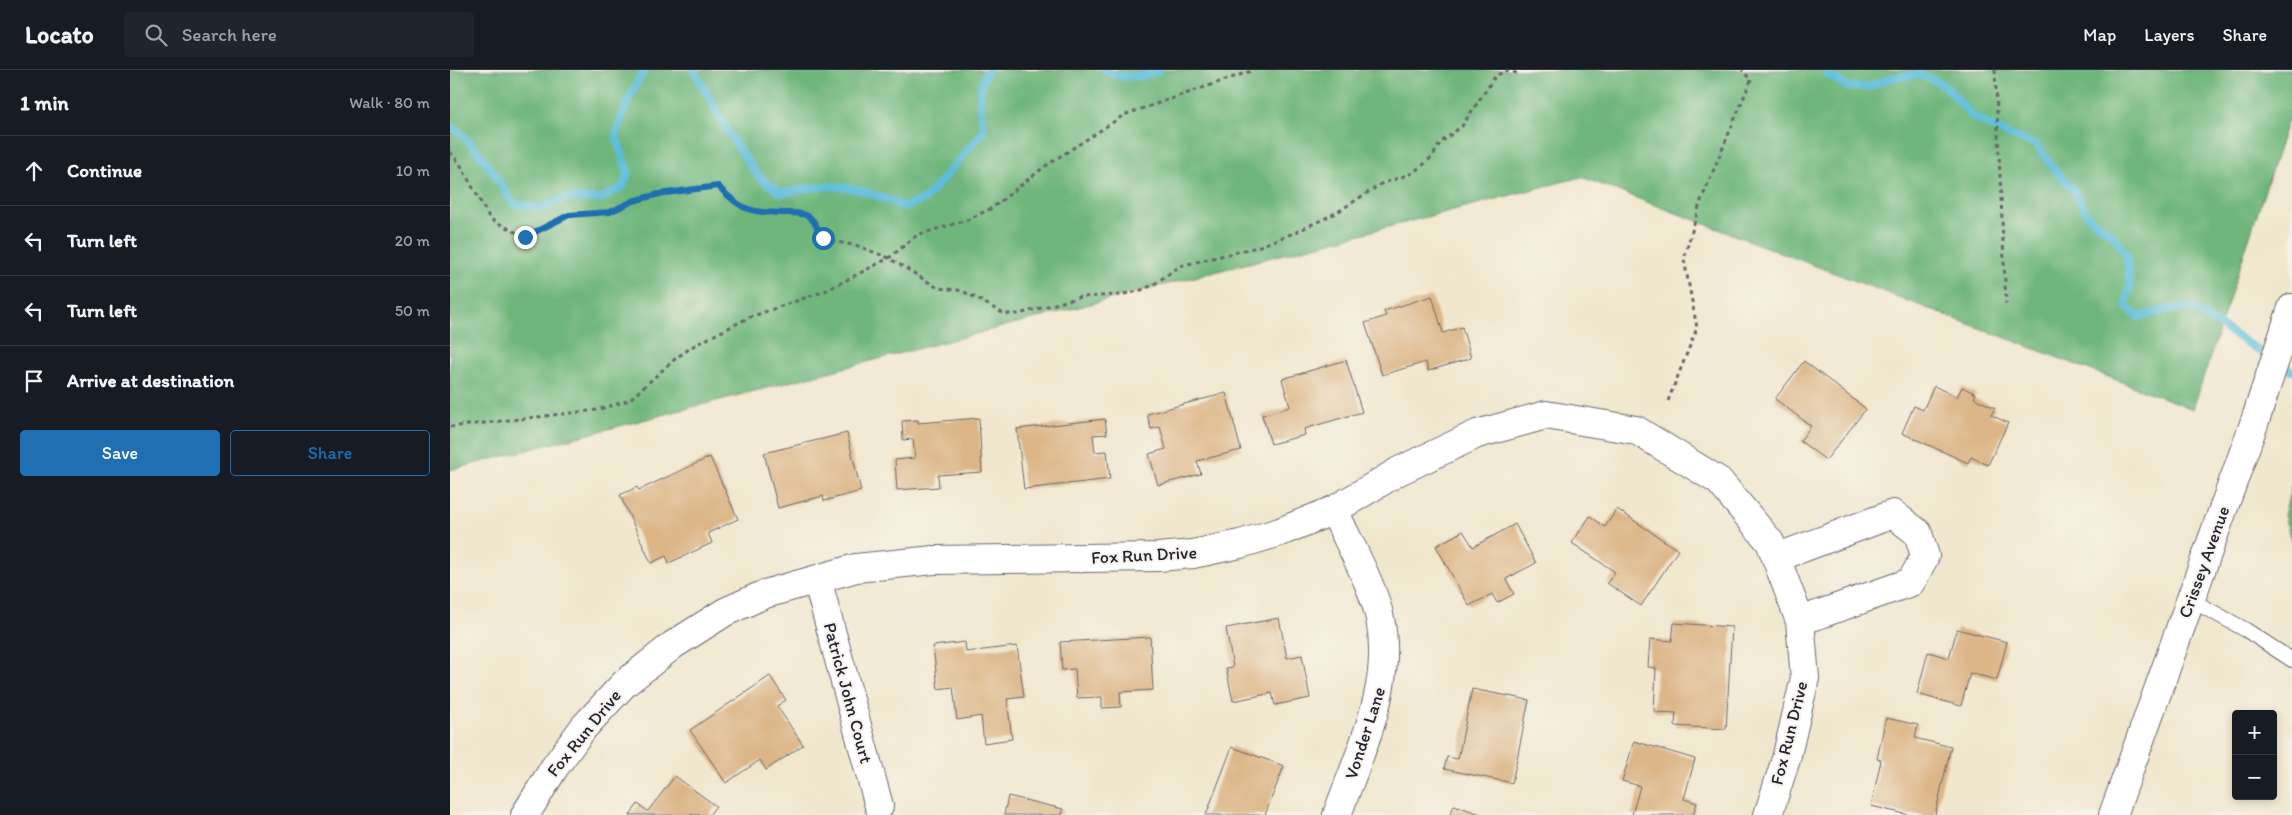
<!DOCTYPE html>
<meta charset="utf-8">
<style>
body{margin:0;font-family:Itim,sans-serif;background:#20242c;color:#f1f3f6}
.controls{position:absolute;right:15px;bottom:15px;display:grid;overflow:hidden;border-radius:5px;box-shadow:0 2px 8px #0003}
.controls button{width:45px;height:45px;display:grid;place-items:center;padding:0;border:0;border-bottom:1px solid #363941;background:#171b24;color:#f1f3f6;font:25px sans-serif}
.stop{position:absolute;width:15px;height:15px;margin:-11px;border:4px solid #1f6fb2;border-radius:50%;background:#fff}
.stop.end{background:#1f6fb2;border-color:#fff;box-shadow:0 1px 5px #0008}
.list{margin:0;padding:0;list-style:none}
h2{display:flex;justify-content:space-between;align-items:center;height:65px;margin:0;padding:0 20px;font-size:21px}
h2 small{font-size:16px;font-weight:400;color:#9ea1a6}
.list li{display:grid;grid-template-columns:32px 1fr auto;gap:15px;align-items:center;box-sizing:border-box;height:70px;padding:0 20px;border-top:1px solid #363941}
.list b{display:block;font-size:19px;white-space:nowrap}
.list em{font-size:16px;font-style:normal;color:#9ea1a6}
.actions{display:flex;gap:10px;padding:15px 20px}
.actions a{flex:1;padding:11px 0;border:1px solid #1f6fb2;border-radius:5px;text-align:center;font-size:18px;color:#1f6fb2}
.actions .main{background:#1f6fb2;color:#fff}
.icon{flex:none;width:28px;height:28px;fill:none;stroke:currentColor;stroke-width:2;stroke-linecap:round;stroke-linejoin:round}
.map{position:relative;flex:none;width:1842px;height:745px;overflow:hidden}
header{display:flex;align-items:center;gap:30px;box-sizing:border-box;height:70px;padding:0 25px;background:#171b24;border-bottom:1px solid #363941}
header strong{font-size:24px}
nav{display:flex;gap:28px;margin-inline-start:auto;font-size:18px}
.search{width:350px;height:45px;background:#20242c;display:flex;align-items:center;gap:12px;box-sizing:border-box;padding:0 18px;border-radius:5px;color:#9ea1a6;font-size:19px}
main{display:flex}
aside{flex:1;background:#171b24}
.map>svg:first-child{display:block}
.forest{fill:#6eb67c;stroke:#486c5c}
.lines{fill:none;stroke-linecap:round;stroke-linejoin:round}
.stream{stroke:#5cbedb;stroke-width:8}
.building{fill:#dcb687}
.service-casing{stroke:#6a676e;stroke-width:16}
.minor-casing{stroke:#6a676e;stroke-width:30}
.secondary-casing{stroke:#6a676e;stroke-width:30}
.path{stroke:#6a676e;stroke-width:3;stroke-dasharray:4 4;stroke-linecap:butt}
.service{stroke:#fff;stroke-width:14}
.minor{stroke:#fff;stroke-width:28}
.secondary{stroke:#fff;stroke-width:28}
.route{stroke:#1f6fb2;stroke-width:6}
.labels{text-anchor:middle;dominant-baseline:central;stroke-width:4;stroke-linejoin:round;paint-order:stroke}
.street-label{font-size:18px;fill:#22223b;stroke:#f7f3e8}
</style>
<header>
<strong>Locato</strong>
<div class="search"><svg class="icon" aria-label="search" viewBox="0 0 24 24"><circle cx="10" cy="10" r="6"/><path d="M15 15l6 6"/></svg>Search here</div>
<nav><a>Map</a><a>Layers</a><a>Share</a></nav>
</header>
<main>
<aside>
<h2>1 min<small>Walk · 80 m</small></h2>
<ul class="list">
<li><svg class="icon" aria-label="ahead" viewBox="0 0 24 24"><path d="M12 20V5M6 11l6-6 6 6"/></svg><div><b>Continue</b></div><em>10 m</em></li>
<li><svg class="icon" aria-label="left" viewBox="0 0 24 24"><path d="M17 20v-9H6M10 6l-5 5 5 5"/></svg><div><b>Turn left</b></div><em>20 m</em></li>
<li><svg class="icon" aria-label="left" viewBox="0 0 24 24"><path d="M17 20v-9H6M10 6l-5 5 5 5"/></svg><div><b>Turn left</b></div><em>50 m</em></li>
<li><svg class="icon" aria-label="arrive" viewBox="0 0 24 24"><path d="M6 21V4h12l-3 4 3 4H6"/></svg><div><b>Arrive at destination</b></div></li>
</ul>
<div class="actions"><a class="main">Save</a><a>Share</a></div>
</aside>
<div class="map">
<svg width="1842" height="745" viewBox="0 0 1842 745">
<rect width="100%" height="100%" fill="#f7f3e8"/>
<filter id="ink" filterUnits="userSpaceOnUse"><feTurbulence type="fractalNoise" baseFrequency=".02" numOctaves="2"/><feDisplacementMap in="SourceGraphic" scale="10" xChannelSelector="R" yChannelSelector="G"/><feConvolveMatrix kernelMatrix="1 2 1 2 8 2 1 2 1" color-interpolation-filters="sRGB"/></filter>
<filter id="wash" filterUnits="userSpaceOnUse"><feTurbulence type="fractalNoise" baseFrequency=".0096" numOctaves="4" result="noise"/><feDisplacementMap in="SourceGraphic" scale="20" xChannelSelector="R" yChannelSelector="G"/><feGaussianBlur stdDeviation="1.12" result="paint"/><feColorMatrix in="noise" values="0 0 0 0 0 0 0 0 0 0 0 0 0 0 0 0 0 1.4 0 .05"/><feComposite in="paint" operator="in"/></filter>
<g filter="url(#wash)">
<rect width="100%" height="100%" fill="#f1e7ce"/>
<!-- forest -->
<path class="forest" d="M0 0H1842V38L1743 339 1131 107 0 400Z
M1842 415V474L1834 445Z"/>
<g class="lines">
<!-- stream -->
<path class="stream" d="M244 0 283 70 308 106 330 123C343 122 355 118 368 117 397 113 428 125 454 137L475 129 534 61C531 40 525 19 538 0
M655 0C671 10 691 8 709 0
M1376 0 1377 4 1398 17H1418L1442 8 1470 4 1492 14 1505 26 1521 46 1561 66 1586 74 1603 98 1623 119 1639 147 1664 166 1676 185 1680 213 1676 236 1688 247 1714 240 1740 237 1842 301
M0 55C27 74 46 107 64 134L91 138 116 128 150 129 173 117 178 103 166 65 176 35 191 5 195 0"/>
</g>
<g id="blocks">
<!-- building -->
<path class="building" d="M982 226 993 263 1012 257 1021 288 978 301 976 292 932 305 915 253 936 246 934 241Z
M896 290 912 342 854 359 855 365 821 374 812 345 840 337 832 309Z
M1354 291 1416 339 1376 390 1350 371 1361 356 1325 329Z
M1484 316 1507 327 1512 317 1526 324 1524 328 1545 338 1541 345 1558 353 1538 395 1521 387 1518 393 1452 363 1464 336 1473 340Z
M776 323 791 380 747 391 751 404 708 415 699 384 716 379 710 357 701 359 697 344Z
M529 348 532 402 488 405 489 417 447 420 445 390 465 388 463 369 453 370 452 351 468 350V353Z
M655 349 657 364 643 365 645 382 657 381 660 409 574 419 567 359Z
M397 363 411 421 374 431 373 426 328 438 314 383Z
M260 387 288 449 258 463 262 473 219 493 216 486 201 493 170 425 187 417 189 420Z
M1167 439 1228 480 1191 536 1157 513 1165 502 1122 473 1140 446 1155 457Z
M1065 454 1086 493 1056 509 1064 524 1047 533 1042 524 1019 536 986 476 1013 461 1023 477Z
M829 548 837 588 852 585 860 628 825 635 822 623 783 631 776 598 783 597 776 558Z
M1224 553 1282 557 1276 659 1225 656 1226 643 1204 642 1206 598 1198 597 1200 569 1222 571Z
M1507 559 1557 572 1547 610 1520 603 1511 636 1467 624 1478 582 1499 588Z
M700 567 703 620 670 622 671 637 652 638V627L627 628 625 599 612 600 610 572Z
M515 572 516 582 567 576 574 627 557 629 562 669 534 673 531 646 507 650 503 617 488 619 483 576Z
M320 606 336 630 327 636 353 675 316 700 310 690 276 713 240 660Z
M1022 619 1079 630 1062 713 994 699 997 687 1008 689Z
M1436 648 1468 655 1465 668 1501 677 1485 745H1459L1421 736 1431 690 1427 689Z
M1184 671 1245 689 1234 729 1247 733 1243 745H1182L1190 716 1172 711Z
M782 677 834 696 815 745H756Z
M225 706 266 736 259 745H180L188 734 198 741Z
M558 726 613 739 612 745H554Z
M1004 735 1033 745H1000Z"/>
</g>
</g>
<g filter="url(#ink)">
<use href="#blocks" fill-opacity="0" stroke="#6a676e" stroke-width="1"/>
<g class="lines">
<!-- service casing -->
<g class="service-casing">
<path id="service" d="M1741 530 1796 560 1842 590"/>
</g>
<!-- minor casing -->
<g class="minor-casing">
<path id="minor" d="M884 440C898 472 924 517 930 549 944 617 909 683 887 745
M1326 488 1443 444 1468 463 1475 486 1461 512 1350 551
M367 509 429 736
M75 745 104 698 134 657 174 614 223 575 275 542 315 524 406 498 484 490 708 487 743 484 790 474 830 462 884 440 949 401 1027 364 1096 345 1186 360 1269 411 1320 472 1350 551 1355 608 1336 689 1318 745"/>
</g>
<!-- secondary casing -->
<g class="secondary-casing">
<path id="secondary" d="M1663 745 1806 348 1842 238"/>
</g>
<!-- path -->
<path class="path" d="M1545 0 1556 234
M0 82 10 94 40 149 75 167 119 145 160 142 183 131 209 124 269 116 291 137 309 142 355 145 367 154 371 166 376 170 408 176 439 188 488 218 508 220 519 224 554 244H569L630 227 669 225 689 221 703 215 730 196 807 177 844 163 886 143 931 114 960 104 972 96 983 86 990 73 1012 56 1046 5 1058 1 1070 4
M1218 331 1247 258 1234 189 1250 133 1301 10 1292 0
M0 357 147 340 179 330 226 288 245 275 300 247 375 221 439 188 467 165 517 150 542 138 594 97 674 45 804 0"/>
<!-- service -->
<use href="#service" class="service"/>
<!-- minor -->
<use href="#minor" class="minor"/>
<!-- secondary -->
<use href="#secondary" class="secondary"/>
</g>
</g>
<g class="lines" filter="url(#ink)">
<!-- route -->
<path class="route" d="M75 167 119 145 160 142 183 131 209 124 268 116C293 142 300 142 335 143 342 143 351 142 358 146 368 153 366 160 373 168"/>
</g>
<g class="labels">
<!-- street labels -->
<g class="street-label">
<text transform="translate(694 485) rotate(-3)">Fox Run Drive</text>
<text transform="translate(1754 492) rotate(-70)">Crissey Avenue</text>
<text transform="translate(398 623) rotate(75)">Patrick John Court</text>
<text transform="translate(134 663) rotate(-51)">Fox Run Drive</text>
<text transform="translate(915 663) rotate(-72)">Vonder Lane</text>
<text transform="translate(1339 663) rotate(-76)">Fox Run Drive</text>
</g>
</g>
</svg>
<div class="controls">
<button>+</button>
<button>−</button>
</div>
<div class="stop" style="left:373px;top:168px"></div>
<div class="stop end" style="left:75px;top:167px"></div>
</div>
</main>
